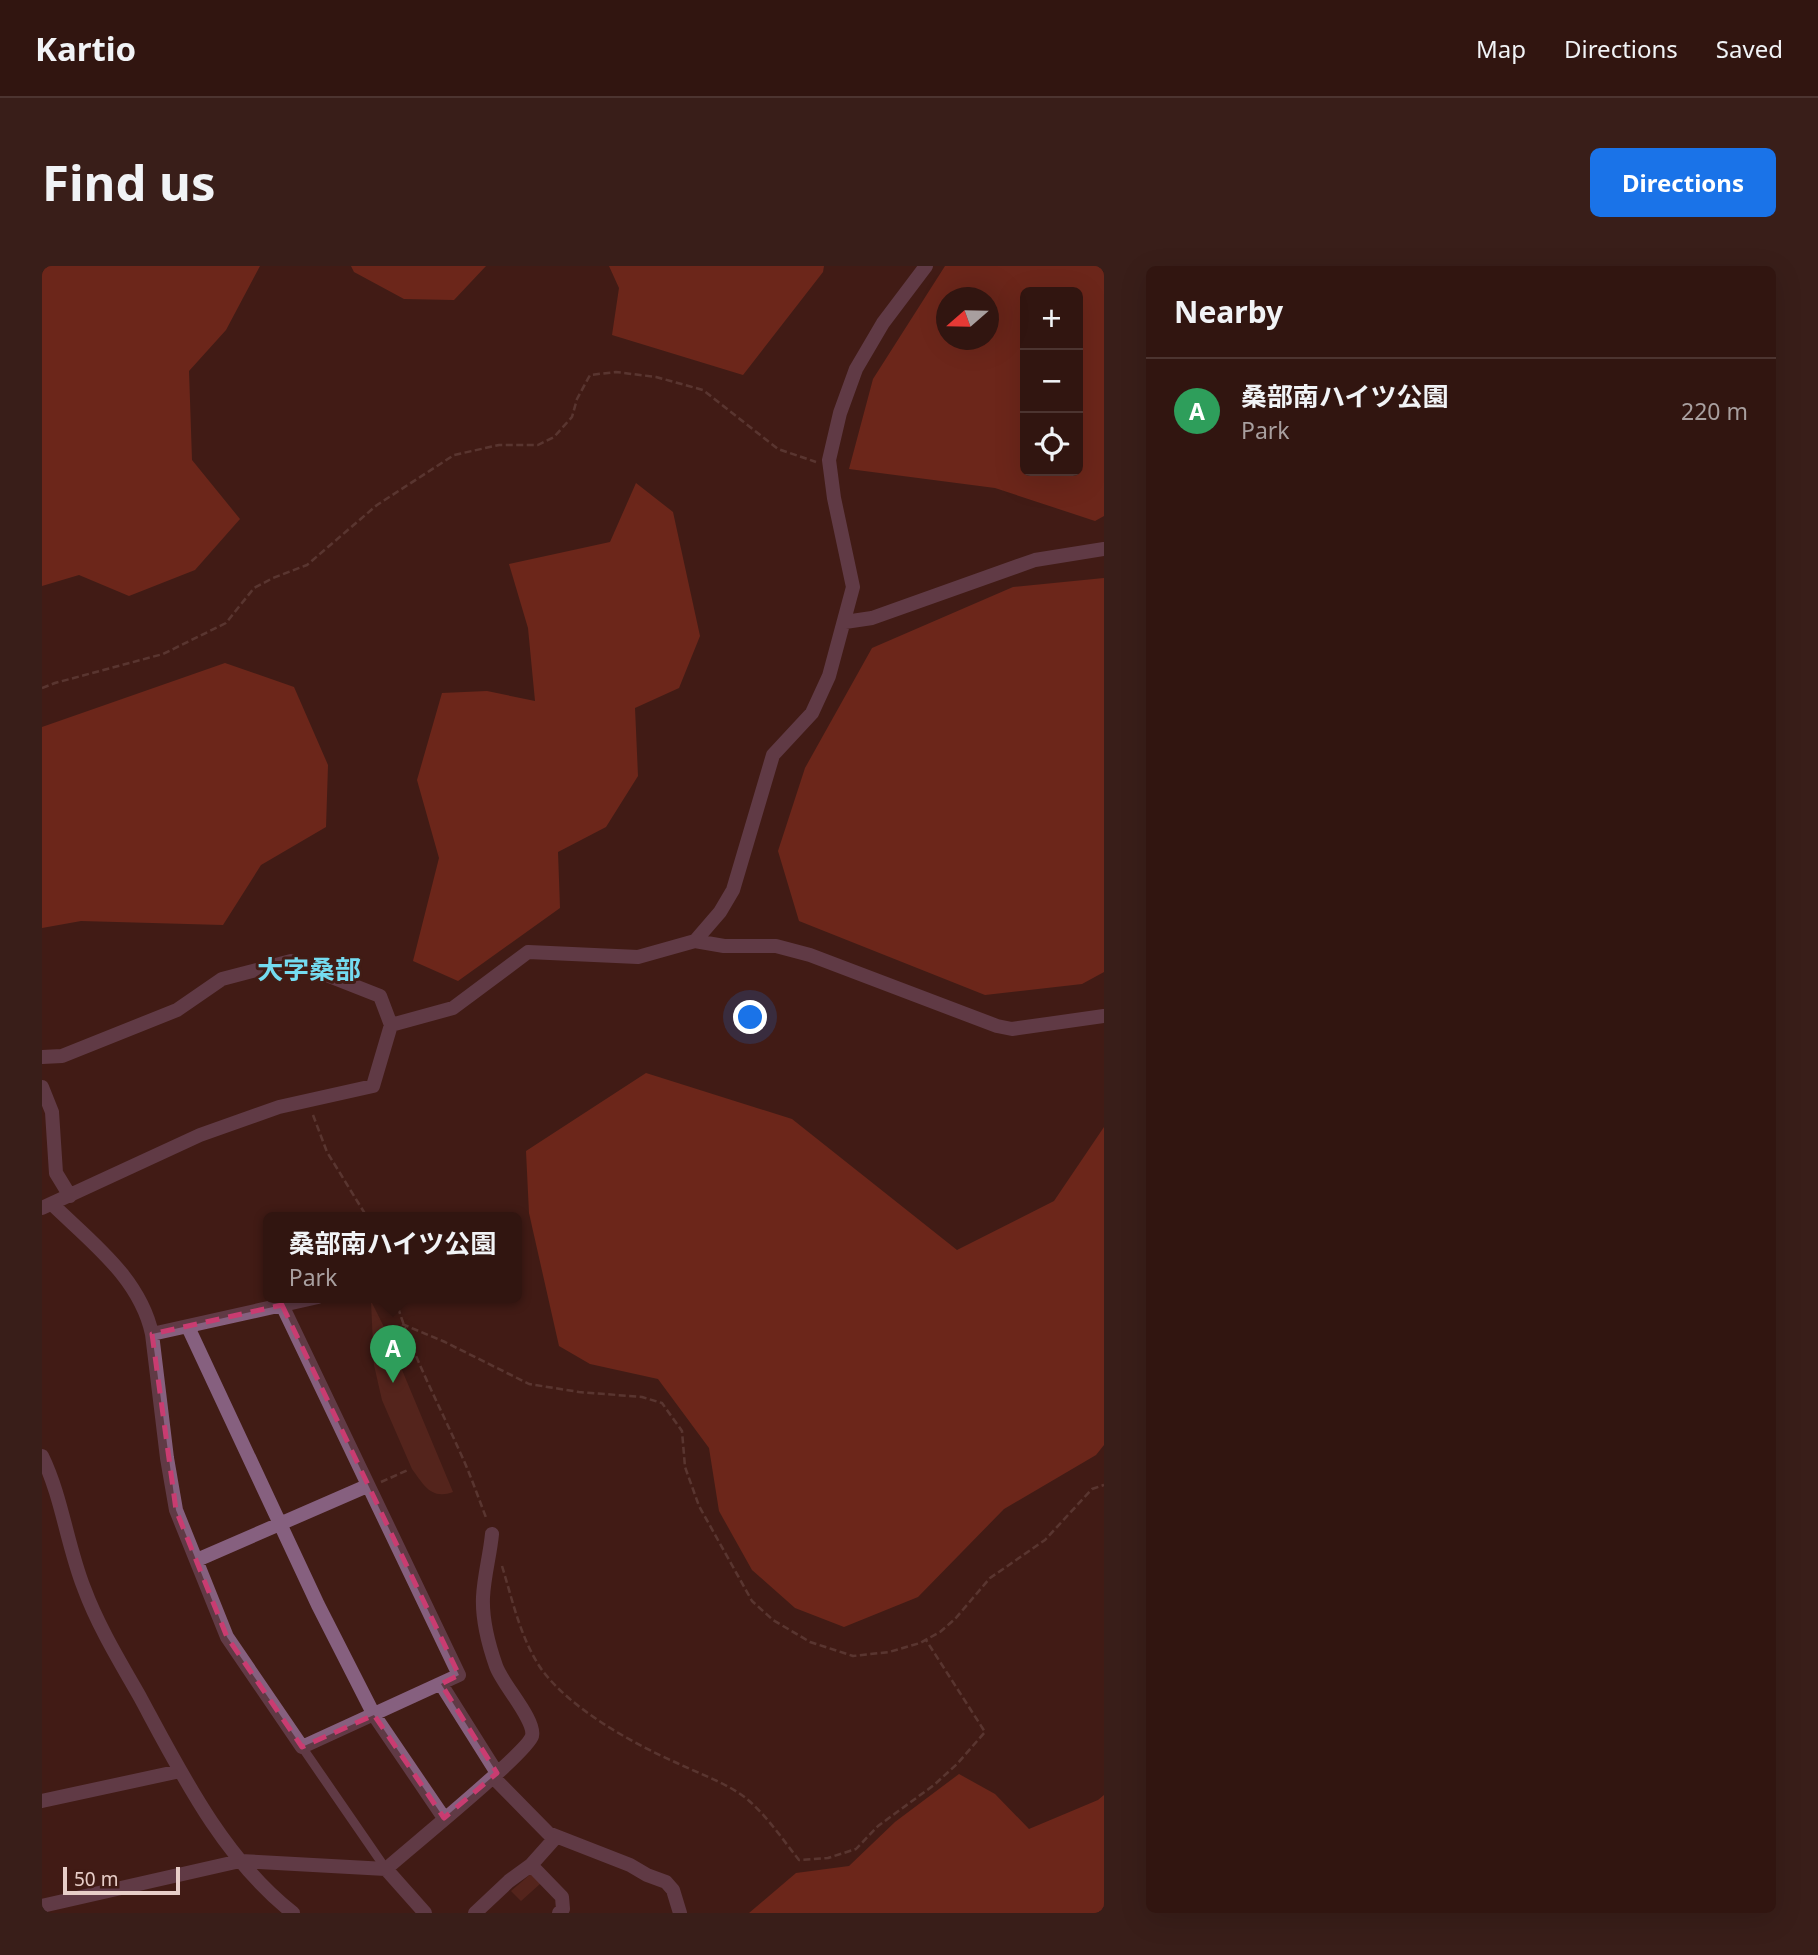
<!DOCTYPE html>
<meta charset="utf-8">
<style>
body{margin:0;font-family:"Noto Sans","Noto Sans JP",sans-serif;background:#391e19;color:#f1f3f6}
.controls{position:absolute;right:21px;top:21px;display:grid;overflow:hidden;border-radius:10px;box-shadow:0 7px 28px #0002}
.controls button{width:63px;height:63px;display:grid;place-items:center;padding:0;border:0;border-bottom:2px solid #4c3430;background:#311510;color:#f1f3f6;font:35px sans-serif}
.compass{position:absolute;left:894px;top:21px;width:63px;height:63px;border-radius:50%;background:#311510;box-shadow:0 7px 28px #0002;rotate:250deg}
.scale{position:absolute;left:21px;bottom:18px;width:117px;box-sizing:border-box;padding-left:7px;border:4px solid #e7cec8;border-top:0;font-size:19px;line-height:24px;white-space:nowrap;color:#e7cec8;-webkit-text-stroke:5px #411c15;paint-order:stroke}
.you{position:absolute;left:709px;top:752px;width:24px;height:24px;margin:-18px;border:5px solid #fff;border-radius:50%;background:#1a73e8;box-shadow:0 0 0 10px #1a73e833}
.badge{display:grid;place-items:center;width:46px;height:46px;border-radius:50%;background:#1a73e8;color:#fff;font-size:23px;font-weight:700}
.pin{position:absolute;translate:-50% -58px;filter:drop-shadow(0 2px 4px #0008)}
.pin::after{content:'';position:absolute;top:37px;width:24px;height:21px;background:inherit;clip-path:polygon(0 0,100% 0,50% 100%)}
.popup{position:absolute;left:221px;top:946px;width:259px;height:91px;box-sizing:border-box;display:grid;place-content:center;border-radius:10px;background:#311510;filter:drop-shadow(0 2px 5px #0005);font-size:23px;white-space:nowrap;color:#a89f9f}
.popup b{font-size:26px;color:#f1f3f6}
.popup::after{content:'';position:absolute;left:50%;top:100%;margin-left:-14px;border:14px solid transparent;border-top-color:#311510}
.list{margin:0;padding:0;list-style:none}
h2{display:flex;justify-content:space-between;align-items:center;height:91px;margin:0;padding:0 28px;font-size:30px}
h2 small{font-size:23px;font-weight:400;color:#a89f9f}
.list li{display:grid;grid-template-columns:46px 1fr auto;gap:21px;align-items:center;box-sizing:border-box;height:105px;padding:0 28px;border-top:2px solid #4c3430}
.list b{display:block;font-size:26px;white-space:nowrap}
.list p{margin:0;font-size:23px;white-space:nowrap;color:#a89f9f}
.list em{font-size:23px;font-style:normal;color:#a89f9f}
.icon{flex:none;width:38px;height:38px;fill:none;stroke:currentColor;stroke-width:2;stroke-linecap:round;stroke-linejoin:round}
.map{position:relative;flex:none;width:1062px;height:1647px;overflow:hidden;border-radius:10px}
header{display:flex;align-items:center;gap:42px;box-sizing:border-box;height:98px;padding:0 35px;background:#311510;border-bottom:2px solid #4c3430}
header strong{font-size:33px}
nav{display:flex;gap:38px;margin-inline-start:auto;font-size:24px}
.intro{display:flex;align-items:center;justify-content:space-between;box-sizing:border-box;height:168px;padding:0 42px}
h1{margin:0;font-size:49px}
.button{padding:18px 32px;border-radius:10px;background:#1a73e8;color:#fff;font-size:24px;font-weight:700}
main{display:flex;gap:42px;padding:0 42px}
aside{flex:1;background:#311510;border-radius:10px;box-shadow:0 7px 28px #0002}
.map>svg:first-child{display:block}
.green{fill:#6c3025}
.forest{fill:#9f3420;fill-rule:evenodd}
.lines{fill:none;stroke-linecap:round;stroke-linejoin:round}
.path{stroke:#775650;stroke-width:2.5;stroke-dasharray:7 3.5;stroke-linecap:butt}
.lane{stroke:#86607f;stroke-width:9}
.street{stroke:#86607f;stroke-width:14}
.marked{fill:none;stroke:#c93c71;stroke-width:5;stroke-dasharray:14 9;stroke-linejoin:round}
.labels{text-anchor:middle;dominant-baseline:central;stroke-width:6;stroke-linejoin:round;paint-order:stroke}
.quarter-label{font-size:26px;font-weight:bold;fill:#74dbf0;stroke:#411c15}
</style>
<header>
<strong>Kartio</strong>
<nav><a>Map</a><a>Directions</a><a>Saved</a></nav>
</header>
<div class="intro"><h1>Find us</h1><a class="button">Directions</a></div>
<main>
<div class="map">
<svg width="1062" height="1647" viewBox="0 0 1062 1647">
<rect width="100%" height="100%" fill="#411c15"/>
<!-- green -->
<path class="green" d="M329 1035 342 1061 411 1226C389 1234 382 1219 370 1203L340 1134 332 1099Z
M490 1607 499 1617 479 1635 469 1625Z"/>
<!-- forest -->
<path class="forest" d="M0 0H218L184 64 147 105 150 194 198 253 153 304 87 330 37 309 0 320Z
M309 0H444L412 34 362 33 312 6Z
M567 0H782L781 6 701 109 570 69 577 22Z
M903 0H1062V250L1053 255 953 222 807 203 831 113ZM983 26H1036V205H983ZM904 32H946V74H904Z
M594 217 631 246 658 370 637 422 593 442 596 510 564 561 516 586 518 642 416 715 371 695 397 592 375 514 400 427 445 425 493 435 486 362 467 298 568 276Z
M1062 312V706L1040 718 943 729 757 655 736 585 763 502 830 382 971 321Z
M183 397 252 421 286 499 284 561 219 599 181 659 39 655 0 662V461Z
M604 807 750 853 915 984 1012 935 1062 861V1179L1054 1189 962 1243 876 1331 802 1361 753 1342 710 1304 677 1245 667 1182 616 1113 548 1098 517 1080 487 947 484 885Z
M917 1508 953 1528 987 1563 1056 1534 1062 1529V1647H707L754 1607 807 1600 853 1556Z"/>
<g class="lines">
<!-- path -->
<path class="path" d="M0 422 13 417 121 388 184 357 212 322 231 312 265 299 335 239 412 189 457 179H496L512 171 530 151 535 133 548 109 574 106 614 111 661 124 736 183 774 196
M271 849 285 886 325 951
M353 1031C368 1085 395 1134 417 1184 428 1207 436 1231 445 1254
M360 1058 403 1076 487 1118 537 1126 600 1131 620 1137 640 1165 643 1201 657 1240 710 1335 731 1354 768 1376 811 1390 847 1386 878 1377 898 1366 913 1353 948 1312 1003 1274 1050 1223 1062 1219
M339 1216 366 1204
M460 1300C471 1336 479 1374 500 1404 530 1444 590 1477 635 1497 658 1508 685 1517 705 1533 725 1550 741 1574 757 1594L786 1592 814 1583 836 1560 892 1519 915 1498 943 1466 884 1374"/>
<!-- lane -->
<path class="lane" d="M260 1481 344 1603"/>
<!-- street -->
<path class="street" d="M803 356 830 352 993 294 1062 283
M653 675 678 646 691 624 731 489 770 447 787 410 811 321 792 232 787 194 798 147 814 103 841 57 884 0
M349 759 411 742 486 686 596 691 653 675 682 680H734L768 689 955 760 970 763 1062 750
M0 791 20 790 135 744 180 713 249 695 338 730 349 759 331 820 237 841 158 869 0 942
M0 821 10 846 14 907 28 930
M10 938C49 976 98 1012 110 1068L125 1192 134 1244 185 1371 260 1481 417 1409 240 1039
M146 1061 276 1339 332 1449 402 1552
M110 1068 276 1031
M0 1190C20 1231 25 1279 42 1322 56 1360 78 1396 98 1431 139 1507 181 1592 251 1647
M155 1294 325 1220
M399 1418 455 1507
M451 1511 506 1567 588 1599 605 1609 624 1616 631 1624 638 1647
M0 1535 138 1505
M489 1599 514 1571
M344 1603 383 1647
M0 1640 198 1595 344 1603C364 1585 486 1486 490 1470 494 1454 460 1418 454 1400 447 1380 440 1353 441 1331 442 1310 448 1289 450 1268
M433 1647 467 1615 489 1599 520 1631 521 1643 517 1647"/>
</g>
<!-- marked area -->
<path d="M0 0H1062V1647H0ZM240 1039 417 1409 399 1418 455 1507 402 1552 332 1449 260 1481 185 1371 134 1244 110 1068Z" fill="#411c15" fill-opacity=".55" fill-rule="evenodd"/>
<path class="marked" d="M240 1039 417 1409 399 1418 455 1507 402 1552 332 1449 260 1481 185 1371 134 1244 110 1068Z"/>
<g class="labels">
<!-- quarter labels -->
<g class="quarter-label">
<text x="267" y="703">大字桑部</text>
</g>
</g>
</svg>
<div class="controls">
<button>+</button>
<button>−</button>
<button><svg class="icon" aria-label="locate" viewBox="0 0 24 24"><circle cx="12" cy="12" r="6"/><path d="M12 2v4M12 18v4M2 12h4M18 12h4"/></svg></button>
</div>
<svg class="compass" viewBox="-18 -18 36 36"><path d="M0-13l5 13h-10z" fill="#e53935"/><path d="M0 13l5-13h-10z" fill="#a89f9f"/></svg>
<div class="scale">50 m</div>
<div class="you"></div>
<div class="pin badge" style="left:351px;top:1117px;background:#2e9e5b">A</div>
<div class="popup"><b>桑部南ハイツ公園</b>Park</div>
</div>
<aside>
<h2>Nearby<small></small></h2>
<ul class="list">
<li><span class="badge" style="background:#2e9e5b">A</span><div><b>桑部南ハイツ公園</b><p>Park</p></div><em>220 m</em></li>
</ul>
</aside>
</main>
